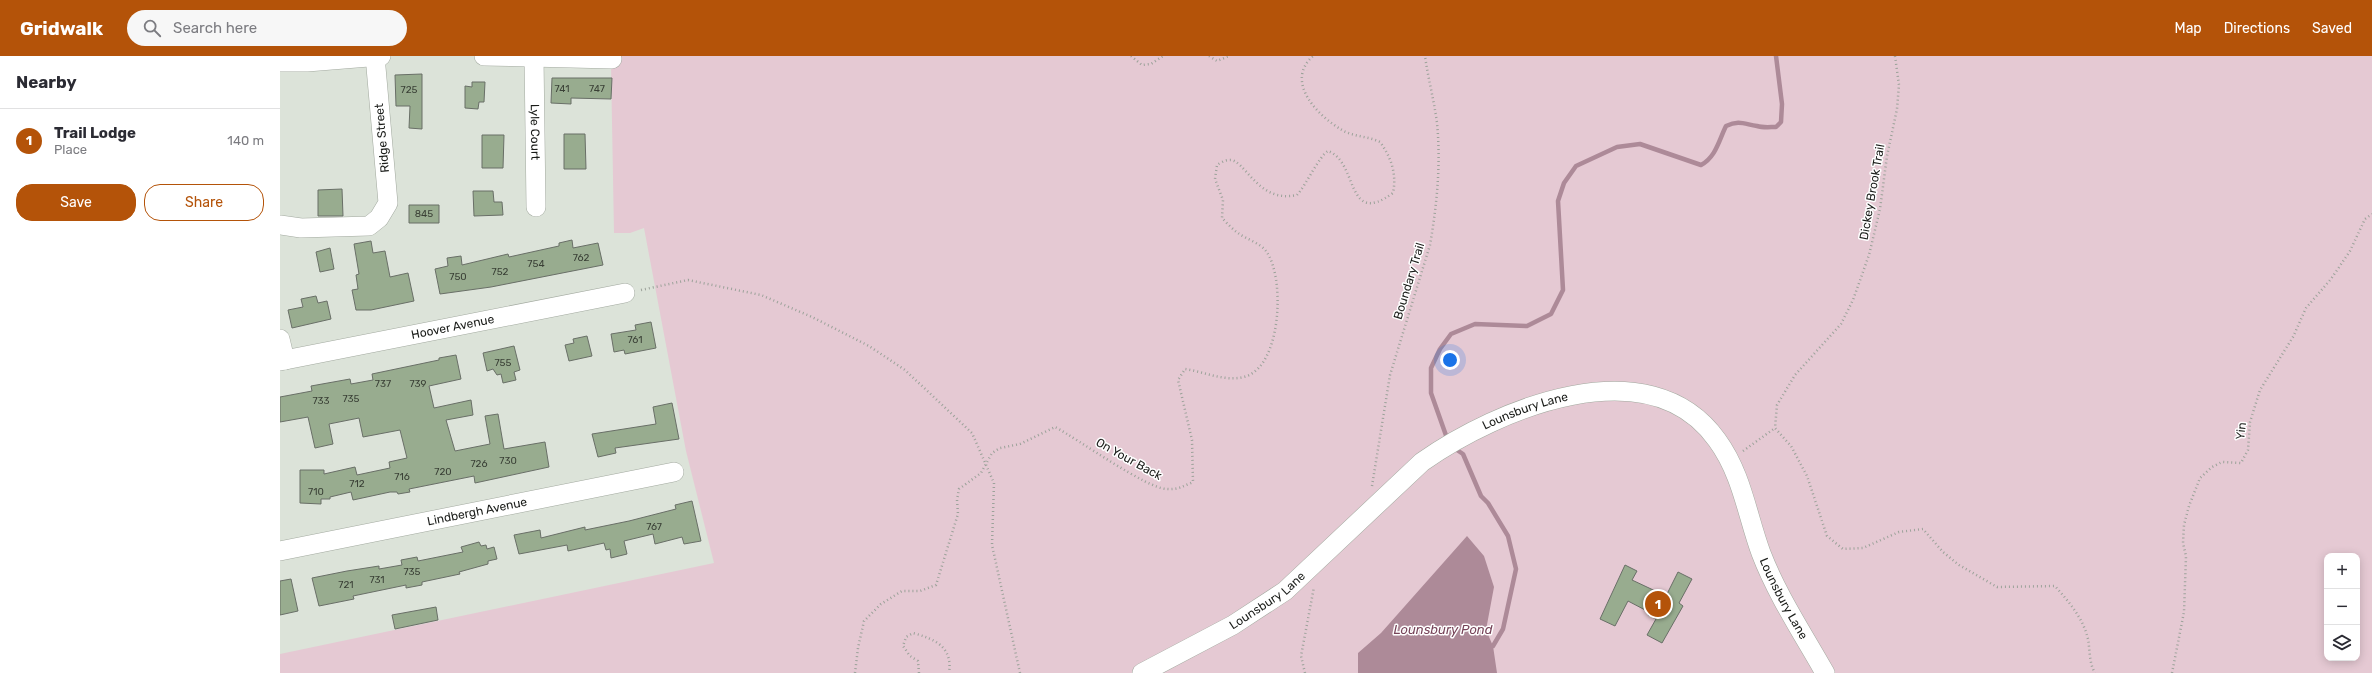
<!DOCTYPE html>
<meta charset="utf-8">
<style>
body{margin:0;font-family:Rubik,sans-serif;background:#f7f7f7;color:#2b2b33}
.controls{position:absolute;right:12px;bottom:12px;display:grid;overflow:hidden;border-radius:8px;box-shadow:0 2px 10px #0003}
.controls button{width:36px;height:36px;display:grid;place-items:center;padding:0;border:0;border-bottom:1px solid #e1e1e2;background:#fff;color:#2b2b33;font:20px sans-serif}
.you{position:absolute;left:1170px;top:304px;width:14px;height:14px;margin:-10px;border:3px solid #fff;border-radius:50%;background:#1a73e8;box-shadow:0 0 0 6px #1a73e833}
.badge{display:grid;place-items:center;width:26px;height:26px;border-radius:50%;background:#b45309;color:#fff;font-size:13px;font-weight:700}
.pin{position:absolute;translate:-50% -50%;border:2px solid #fff;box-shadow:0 1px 4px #0006}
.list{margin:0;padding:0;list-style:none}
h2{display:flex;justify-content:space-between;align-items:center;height:52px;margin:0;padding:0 16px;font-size:17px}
h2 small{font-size:13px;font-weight:400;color:#7c7c81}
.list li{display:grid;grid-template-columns:26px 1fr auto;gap:12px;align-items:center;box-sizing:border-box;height:64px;padding:0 16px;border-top:1px solid #e1e1e2}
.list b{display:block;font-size:15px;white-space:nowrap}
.list p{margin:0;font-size:13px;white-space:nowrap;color:#7c7c81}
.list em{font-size:13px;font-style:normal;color:#7c7c81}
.actions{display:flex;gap:8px;padding:12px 16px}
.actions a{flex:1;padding:9px 0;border:1px solid #b45309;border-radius:16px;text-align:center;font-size:14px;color:#b45309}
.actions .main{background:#b45309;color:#fff}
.icon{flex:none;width:22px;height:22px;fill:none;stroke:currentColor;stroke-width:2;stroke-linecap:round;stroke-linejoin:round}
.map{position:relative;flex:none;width:2092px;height:617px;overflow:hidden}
header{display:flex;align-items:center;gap:24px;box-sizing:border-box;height:56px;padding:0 20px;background:#b45309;color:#fff}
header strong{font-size:19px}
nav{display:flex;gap:22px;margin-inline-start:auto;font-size:14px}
.search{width:280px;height:36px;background:#f7f7f7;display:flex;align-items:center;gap:10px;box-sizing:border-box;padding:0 14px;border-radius:22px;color:#7c7c81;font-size:15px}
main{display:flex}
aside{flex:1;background:#fff}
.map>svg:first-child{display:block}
.green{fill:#e5c9d3;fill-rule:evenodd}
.water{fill:#ad8a98}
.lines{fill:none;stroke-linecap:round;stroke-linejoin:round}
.stream{stroke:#ad8a98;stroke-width:4.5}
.building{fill:#98ac8f;stroke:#696f67}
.minor-casing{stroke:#a2a99f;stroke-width:20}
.path{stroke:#9ca29a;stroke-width:2.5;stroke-dasharray:1 3;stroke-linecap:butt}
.minor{stroke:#fff;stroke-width:19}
.labels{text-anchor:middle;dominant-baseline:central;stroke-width:3;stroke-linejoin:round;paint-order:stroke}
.number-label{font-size:10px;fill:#3a4036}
.street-label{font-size:12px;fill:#1a1c19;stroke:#fff}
.water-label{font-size:13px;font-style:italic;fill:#764358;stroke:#fff}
</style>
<header>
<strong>Gridwalk</strong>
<div class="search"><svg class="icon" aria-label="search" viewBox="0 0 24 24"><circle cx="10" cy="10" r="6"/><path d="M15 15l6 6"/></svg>Search here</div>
<nav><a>Map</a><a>Directions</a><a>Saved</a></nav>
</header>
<main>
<aside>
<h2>Nearby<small></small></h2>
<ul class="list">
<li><span class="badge">1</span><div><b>Trail Lodge</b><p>Place</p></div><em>140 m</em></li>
</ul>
<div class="actions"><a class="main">Save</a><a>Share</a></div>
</aside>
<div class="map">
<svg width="2092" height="617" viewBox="0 0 2092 617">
<rect width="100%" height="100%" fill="#dce3d9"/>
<!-- green -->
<path class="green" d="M336 0H2092V617H0V598L434 507 406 395 364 172 350 177H334L331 10ZM2047 500H2077V602H2047Z"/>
<!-- water -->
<path class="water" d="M1187 480 1204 500 1214 531 1206 574 1213 590 1217 617H1078V597L1101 577Z"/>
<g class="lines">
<!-- stream -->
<path class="stream" d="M1168 385 1151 337V312L1160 293 1171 278 1195 268 1247 270 1271 258 1283 234 1278 145 1284 127 1296 110 1337 91 1360 88 1421 109C1436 101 1439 84 1446 70 1459 64 1464 68 1477 70 1483 72 1490 71 1496 71L1501 66 1502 48 1496 0
M1174 392 1183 398 1201 440 1208 447 1228 480 1236 513 1223 573 1213 590"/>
</g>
<!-- building -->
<path class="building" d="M142 18V73L129 72 130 50H116L115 19Z
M272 22H332L331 43 291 42V48L271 47Z
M192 26H205L204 46H199L198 53 185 52V30L192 31Z
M284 78H305L306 113H284Z
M202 79H224L223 112H202Z
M62 133 63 160H38V134Z
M193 135H213L214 146H222L223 159 194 160Z
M129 149H159V167H129Z
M292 184 293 192 318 187 323 209 211 231 160 238 155 213 168 210 167 202 181 200 182 209 228 198 229 201 279 190V187Z
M91 185 93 197 105 195 110 221 128 217 134 245 91 254H76L72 234 78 233 76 219 79 218 74 188Z
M50 192 54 213 40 216 36 196Z
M36 240 38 247 47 245 51 263 12 272 8 254 23 251 21 243Z
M371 266 376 292 345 298 344 294 334 296 331 278 356 274 355 269Z
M307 280 312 300 289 305 285 289 294 287 293 283Z
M234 290 240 314 234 316 236 324 223 327 221 318 217 319 213 313 207 315 203 297Z
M176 299 181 323 149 330 154 352 191 344 193 359 166 364 175 395 210 388 205 360 218 358 224 393 265 386 269 411 195 427 194 420 129 433 130 436 118 438 117 436H110L73 444 71 436 50 441V443H41V448L20 447V414H44V418L75 411 77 419 110 412 109 406 127 402 120 374 83 381 79 362 49 368 53 388 35 392 28 361 0 366V341L32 335 31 330 70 323 71 328 93 324 92 318 159 304V302Z
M392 347 399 383 335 392 336 397 318 401 312 378 376 368 373 351Z
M412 445 421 485 404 488 402 481 375 488 373 478 344 485 347 498 331 502 330 493 326 494 324 487 288 495 287 489 239 498 234 479 260 474 261 482 305 471V474L349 465 396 453 395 449Z
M199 486 201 490 206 489 207 493 214 491 217 503 208 505V508L179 516 180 518 142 526V529L126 532V529L73 540 74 543 39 550 32 522 67 515 99 510V513L122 509 121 504 137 501 138 505 183 496 181 491Z
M1345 509 1357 515 1352 524 1386 540 1398 516 1412 523 1399 547 1403 550 1382 587 1367 579 1376 563 1368 559 1369 556 1348 545 1335 570 1320 563Z
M11 523 18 555 0 559V525Z
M156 551 158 564 115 573 112 559Z"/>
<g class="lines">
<!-- minor casing -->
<g class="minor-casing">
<g id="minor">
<path d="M204 0 332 3"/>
<path id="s1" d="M254 1 256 151"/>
<path d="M0 6H27L101 0"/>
<path d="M0 169 21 172 89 170 99 162 108 147 95 0"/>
<path d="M0 283 5 304"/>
<path id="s2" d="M0 305 345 237"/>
<path id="s3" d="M0 495 394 416"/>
<path id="s4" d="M862 617 953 569 1005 535 1142 406C1217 353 1369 289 1437 384 1462 418 1467 459 1481 497 1497 539 1523 578 1545 617"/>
</g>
</g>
<!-- path -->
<path class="path" d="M851 0 862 9 871 8 883 0
M929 0 937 5 949 0
M1615 0 1619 29 1617 53 1607 100 1600 153 1589 199 1573 244 1561 268 1515 319 1497 349 1495 372 1511 390 1527 420 1547 480 1563 493 1583 492 1619 476 1643 473 1663 496 1679 509 1717 531 1775 530C1789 546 1803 562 1808 583 1810 594 1809 607 1815 617
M361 234 408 224 481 239 532 261 589 290 625 314 692 377 714 427 712 489 740 617
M1463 395 1495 372
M1092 430 1110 319 1150 189C1157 148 1161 108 1157 67 1154 44 1148 22 1145 0
M575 617 578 592 584 565 601 548 622 535H640L656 529 678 458 677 444 679 433 701 417 712 397 720 392 740 388 775 371C798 383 867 433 887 433 897 434 904 430 913 426L912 384 898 324 905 313C925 316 947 327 967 320 1002 307 1005 220 986 195 980 187 966 183 958 177 952 173 947 167 942 162L943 144 935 123 937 109C940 107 945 104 949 104 965 102 977 148 1017 139 1026 129 1040 99 1048 95 1079 106 1065 172 1113 137 1117 118 1111 101 1100 86 1088 80 1074 81 1062 74 1038 60 1004 26 1033 0
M639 617 638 605 630 600 623 590 626 581 633 577C655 583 673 591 669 617
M1025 617 1021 600 1034 531
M1892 617 1904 556 1906 500 1903 487 1904 469 1909 450 1920 422 1932 411 1942 406 1961 407 1968 394 1970 366 1980 334 2013 281 2026 252 2051 223 2070 195 2085 163 2092 158"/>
<!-- minor -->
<use href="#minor" class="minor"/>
</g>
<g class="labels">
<!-- number labels -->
<g class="number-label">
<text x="282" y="33">741</text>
<text x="317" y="33">747</text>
<text x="129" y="34">725</text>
<text x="144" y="158">845</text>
<text x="301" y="202">762</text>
<text x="256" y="208">754</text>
<text x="220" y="216">752</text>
<text x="178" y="221">750</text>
<text x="355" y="284">761</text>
<text x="223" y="307">755</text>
<text x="103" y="328">737</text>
<text x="138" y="328">739</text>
<text x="71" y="343">735</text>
<text x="41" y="345">733</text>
<text x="228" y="405">730</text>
<text x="199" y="408">726</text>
<text x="163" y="416">720</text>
<text x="122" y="421">716</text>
<text x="77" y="428">712</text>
<text x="36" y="436">710</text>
<text x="374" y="471">767</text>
<text x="132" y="516">735</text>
<text x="97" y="524">731</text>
<text x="66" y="529">721</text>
</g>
<!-- street labels -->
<g class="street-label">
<text stroke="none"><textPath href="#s1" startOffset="75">Lyle Court</textPath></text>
<text transform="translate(102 82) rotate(-95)">Ridge Street</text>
<text transform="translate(1592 136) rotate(-80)">Dickey Brook Trail</text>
<text transform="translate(1129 225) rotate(-73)">Boundary Trail</text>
<text stroke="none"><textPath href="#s2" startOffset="176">Hoover Avenue</textPath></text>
<text stroke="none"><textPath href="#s4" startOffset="469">Lounsbury Lane</textPath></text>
<text transform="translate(1961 375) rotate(-83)">Yin</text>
<text transform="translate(849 403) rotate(29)">On Your Back</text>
<text stroke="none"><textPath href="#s3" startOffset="201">Lindbergh Avenue</textPath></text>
<text stroke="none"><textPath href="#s4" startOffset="145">Lounsbury Lane</textPath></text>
<text stroke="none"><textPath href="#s4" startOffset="852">Lounsbury Lane</textPath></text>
</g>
<!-- water labels -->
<g class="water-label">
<text x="1163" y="573">Lounsbury Pond</text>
</g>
</g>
</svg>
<div class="controls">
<button>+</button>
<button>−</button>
<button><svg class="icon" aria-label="layers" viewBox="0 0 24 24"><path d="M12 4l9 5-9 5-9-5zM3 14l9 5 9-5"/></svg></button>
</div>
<div class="you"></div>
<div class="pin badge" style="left:1378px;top:548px">1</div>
</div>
</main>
